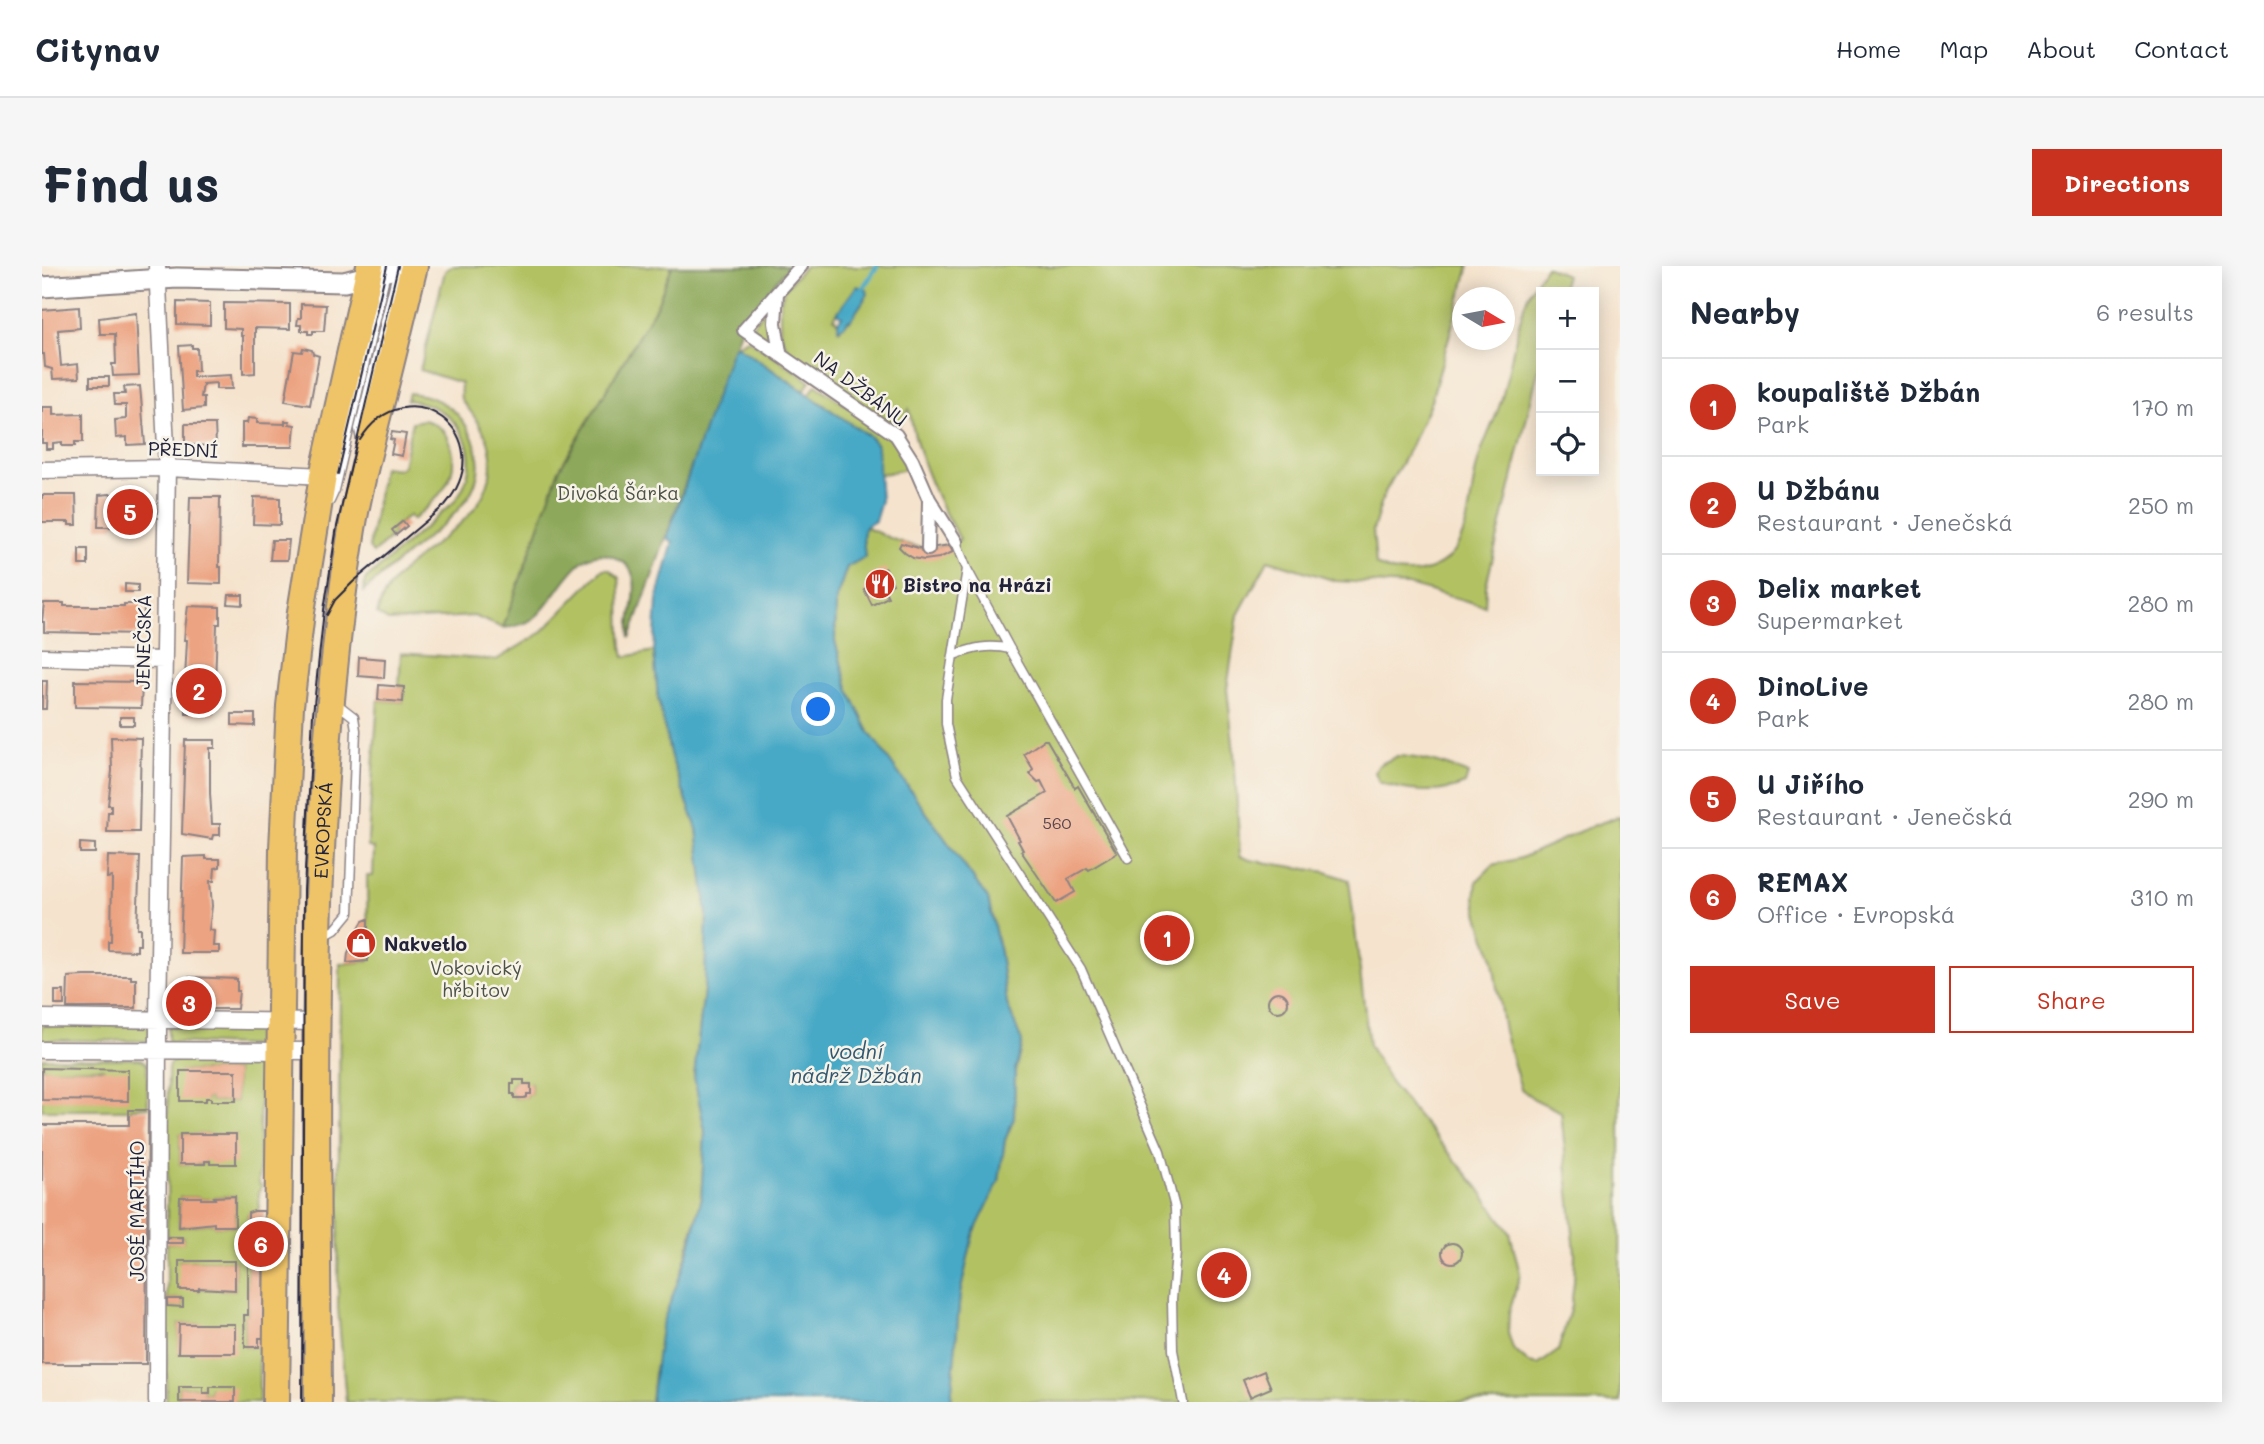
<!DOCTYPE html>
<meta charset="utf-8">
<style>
body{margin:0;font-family:Mali,sans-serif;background:#f6f6f7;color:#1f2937}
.controls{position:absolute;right:21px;top:21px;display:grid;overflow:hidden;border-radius:0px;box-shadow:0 4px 18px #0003}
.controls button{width:63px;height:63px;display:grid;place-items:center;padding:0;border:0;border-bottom:2px solid #e0e1e3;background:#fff;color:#1f2937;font:35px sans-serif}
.compass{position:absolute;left:1410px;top:21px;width:63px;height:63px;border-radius:50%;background:#fff;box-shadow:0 4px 18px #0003;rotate:100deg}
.you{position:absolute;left:777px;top:444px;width:24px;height:24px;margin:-18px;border:5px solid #fff;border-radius:50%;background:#1a73e8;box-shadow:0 0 0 10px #1a73e833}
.badge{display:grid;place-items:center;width:46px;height:46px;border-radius:50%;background:#c8321e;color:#fff;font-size:23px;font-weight:700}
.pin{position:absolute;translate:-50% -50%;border:4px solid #fff;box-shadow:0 2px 7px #0006}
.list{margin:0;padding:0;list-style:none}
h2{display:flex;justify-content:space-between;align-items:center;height:91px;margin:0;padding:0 28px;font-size:30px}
h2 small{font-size:23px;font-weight:400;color:#747a83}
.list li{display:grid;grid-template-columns:46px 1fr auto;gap:21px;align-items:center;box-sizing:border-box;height:98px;padding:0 28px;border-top:2px solid #e0e1e3}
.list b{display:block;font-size:26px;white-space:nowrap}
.list p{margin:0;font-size:23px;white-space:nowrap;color:#747a83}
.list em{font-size:23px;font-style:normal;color:#747a83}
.actions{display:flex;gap:14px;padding:21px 28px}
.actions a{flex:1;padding:16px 0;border:2px solid #c8321e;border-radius:0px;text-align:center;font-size:24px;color:#c8321e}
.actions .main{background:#c8321e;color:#fff}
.icon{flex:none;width:38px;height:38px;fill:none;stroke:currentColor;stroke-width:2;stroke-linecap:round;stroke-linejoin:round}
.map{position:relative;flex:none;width:1578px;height:1136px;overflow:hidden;border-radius:0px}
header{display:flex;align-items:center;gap:42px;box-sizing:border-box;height:98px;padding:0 35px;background:#fff;border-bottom:2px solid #e0e1e3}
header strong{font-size:33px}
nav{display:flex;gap:38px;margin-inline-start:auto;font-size:24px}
.intro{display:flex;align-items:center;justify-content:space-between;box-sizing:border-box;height:168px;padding:0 42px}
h1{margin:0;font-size:49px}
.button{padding:18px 32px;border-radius:0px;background:#c8321e;color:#fff;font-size:24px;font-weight:700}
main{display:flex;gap:42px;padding:0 42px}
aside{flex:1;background:#fff;border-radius:0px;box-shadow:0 4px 18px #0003}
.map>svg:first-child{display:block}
.green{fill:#b2c264;stroke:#6a7250;stroke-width:2;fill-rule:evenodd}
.forest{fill:#8da85a;stroke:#58654a;stroke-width:2}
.water{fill:#47a9c6;stroke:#346680;stroke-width:2}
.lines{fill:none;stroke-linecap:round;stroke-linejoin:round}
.stream{stroke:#47a9c6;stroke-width:5}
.building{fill:#eca381}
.service-casing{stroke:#8c8284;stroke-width:11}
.pedestrian-casing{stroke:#8c8284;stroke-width:16}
.minor-casing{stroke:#8c8284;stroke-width:19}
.tertiary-casing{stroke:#8c8284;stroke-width:23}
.primary-casing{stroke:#8c8284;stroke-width:30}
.service{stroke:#fff;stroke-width:8}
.pedestrian{stroke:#fff;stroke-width:12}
.minor{stroke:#fff;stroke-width:16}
.tertiary{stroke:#fff;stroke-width:19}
.primary{stroke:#efc469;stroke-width:26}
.tram{stroke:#22223b;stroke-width:2}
.labels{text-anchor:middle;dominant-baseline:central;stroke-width:5;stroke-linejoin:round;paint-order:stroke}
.number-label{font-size:16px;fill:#54424c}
.street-label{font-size:19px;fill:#22223b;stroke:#f7f3e8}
.park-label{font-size:19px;fill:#4d5247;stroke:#f7f3e8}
.poi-label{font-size:19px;font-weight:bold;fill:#22223b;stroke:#f7f3e8;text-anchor:start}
.water-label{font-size:21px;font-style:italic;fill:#315873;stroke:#f7f3e8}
</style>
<header>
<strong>Citynav</strong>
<nav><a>Home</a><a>Map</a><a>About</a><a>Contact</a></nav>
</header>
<div class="intro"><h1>Find us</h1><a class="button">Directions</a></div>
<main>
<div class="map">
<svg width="1578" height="1136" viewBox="0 0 1578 1136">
<rect width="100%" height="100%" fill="#f7f3e8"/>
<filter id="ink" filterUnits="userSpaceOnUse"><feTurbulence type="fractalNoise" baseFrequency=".0143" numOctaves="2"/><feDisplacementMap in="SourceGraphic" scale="14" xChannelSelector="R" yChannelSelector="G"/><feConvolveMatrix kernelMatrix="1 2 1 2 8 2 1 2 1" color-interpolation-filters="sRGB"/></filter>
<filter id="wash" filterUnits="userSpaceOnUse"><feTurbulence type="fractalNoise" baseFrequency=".00686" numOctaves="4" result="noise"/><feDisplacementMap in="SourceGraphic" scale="28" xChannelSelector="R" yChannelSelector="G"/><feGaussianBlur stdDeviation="1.57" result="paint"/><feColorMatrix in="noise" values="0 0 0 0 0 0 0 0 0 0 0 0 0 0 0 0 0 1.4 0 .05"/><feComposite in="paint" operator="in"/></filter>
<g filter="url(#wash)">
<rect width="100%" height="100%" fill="#f5e3cd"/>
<!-- green -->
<path class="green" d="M410 0H630L615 39 517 204 461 362 432 350 346 355 335 348C350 283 445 270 449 200 451 178 441 163 429 146 426 142 421 137 419 133 418 129 419 122 419 117L378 104 403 5Z
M763 0H1427L1389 135 1367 184 1342 228 1331 264 1334 299C1361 313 1398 309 1414 282 1429 258 1428 226 1435 200 1440 177 1452 158 1459 135 1469 101 1473 65 1485 32 1489 21 1498 10 1504 0L1524 9 1519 26H1499V93L1444 320 1443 340 1366 319 1294 315 1226 294 1196 349 1185 423 1192 486 1198 590 1208 594 1284 606 1307 614 1327 779 1349 818 1436 921 1468 967 1478 1008 1467 1047 1466 1067 1471 1083 1487 1097 1496 1099 1516 1085 1529 1040 1532 1016 1533 987 1519 846 1492 833 1479 823 1462 765 1450 690 1437 650 1433 632 1435 615 1451 599 1479 592 1553 559 1578 550V1136H909L918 1028 931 969 957 915 963 874 972 852 973 805 980 776 965 738 958 686 946 633 827 466 807 425 793 375 794 333 805 301 823 291 821 271 823 261C855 275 883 292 918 273 893 233 875 189 867 143L857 159 849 157 755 95 743 78 738 67V37L743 22ZM815 20 817 21 798 63 796 56 792 52Z
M729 37 727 59 733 79 708 62Z
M706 73 768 115 762 125 694 79Z
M774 119 847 169 856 178 868 202 837 209 835 179 828 171 767 129Z
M367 127C392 129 412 140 425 161 457 214 418 245 380 276 360 292 341 308 322 325L323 314 412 236C447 192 419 139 365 134Z
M382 154C393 157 403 163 407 174 422 211 395 233 370 254L367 250 350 263 353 268 331 287 327 282 341 201 357 203 361 200 370 156Z
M561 303H567L577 312C580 339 576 365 582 391L612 385 616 432 629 491 655 563 665 648 663 715 652 811 663 865 659 935 612 1107 609 1136H304L296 1042 298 698 326 695 325 610H331L332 582 326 581V572L336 434 361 436 362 421H357L359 387 454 394 499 367ZM472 814H482V818H489V828H485V831L472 832V828H469V818H472Z
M1355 490C1378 491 1405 499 1426 508L1423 518C1398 529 1361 526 1337 516L1333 506 1337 499Z
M0 759 108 760 109 775 0 774Z
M126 760 219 764 218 780 126 776Z
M0 792 99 793 105 798 106 841 89 842V844H0V834L62 802 7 803 0 802Z
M136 793 218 794 217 917 220 920 217 927V945L206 947V1049L202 1050 203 1081H217V1136H193L168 1122V1127H161V1121H137V1136H124L125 1040H141V1033H125V977L141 976V971H125L126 803 127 798ZM139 805H194V835H169V832H164V834ZM138 868 194 869 163 895V898H138ZM193 930V960H173L172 957 137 961 138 931H158L159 933H173V931ZM137 995H193V1024L157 1022V1024ZM137 1058H157L137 1087Z"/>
<!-- forest -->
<path class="forest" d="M630 0H747L701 56 588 372C585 352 596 334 592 313 590 304 585 297 576 293 536 270 517 334 492 352 483 359 472 361 461 362L517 204 615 39Z"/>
<!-- water -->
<path class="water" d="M815 20 825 24 826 28 808 55 806 54 802 60 796 63V56L800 50 795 47Z
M694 79 828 171 835 179 839 235 833 255 823 261 821 271 823 291 805 301 794 333 793 375 807 425 827 466 946 633 958 687 965 738 980 776 973 805 972 852 963 874 957 915 931 969 918 1028 909 1136H609L619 1061 647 985 659 935 663 865 652 811 663 715 665 648 655 563 629 491 616 432 612 385 615 334 631 276 625 272 690 83Z"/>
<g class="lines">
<!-- stream -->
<path class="stream" d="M818 27 835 0"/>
</g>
<g id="blocks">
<!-- building -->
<path class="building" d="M135 36 168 37V59L135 58Z
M182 37 248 38V63L213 62V107L201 108V70H199V63L182 62Z
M259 38 284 39 282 65H271V68H266V65H259V59H255L256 52H259Z
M37 41 38 62 16 64 19 100 36 98 37 112 11 113 10 103 3 101 2 88H0V44Z
M94 47 97 109 71 110 70 98H74L73 68H58L57 52Z
M150 79V82H155L156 105H151V111L189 109 190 123H174V117L161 118 159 131H162V142L141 144 137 80Z
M261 82 270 84 271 88 277 90 268 139 243 135 252 85 260 86Z
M48 111H67V120H48Z
M98 120 103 178 85 179V171L74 172 73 154 84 153V139H73L72 128H83L82 121Z
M0 141H11V149L41 148V176H33V180H20V176L11 177V183H4V177H0Z
M206 152 215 153V157L243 158V155H248L247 158 253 159 251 181H200V157H205Z
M143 158H173L174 180 143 179Z
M350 166 364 168 360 190 349 188 352 174 348 173Z
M68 228 104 229 105 260H85V258H72V261H56L57 229Z
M0 229H34L35 259H27V256H0Z
M148 231H178L177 301H179V318L145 317Z
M212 231 238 232V259L211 258Z
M361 255 365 260 354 269 350 264Z
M230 274H247L245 294H228Z
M859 277 880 283 908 279 911 286 897 292 882 294 871 292 863 287 857 281Z
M37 283H46V299H37Z
M843 302 851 318 842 323 846 331 830 339 822 323 830 318 826 311Z
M83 318 96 319V326H83Z
M187 329H201V339L186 338Z
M2 337H22V340H82V338H102L101 368 2 366V356H0Z
M146 340 178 341V358H175L173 420 179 422V431L173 432V448H144V432H142L145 374H142L143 364Z
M317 391 343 393 342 412 316 410Z
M0 415H5L4 443H0Z
M33 415 100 416 99 442 33 441Z
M337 419 362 421 361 436 336 434Z
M190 448H213V460L190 459Z
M78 451H92V459H78Z
M69 471 99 472 97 566H65L66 546H69V539H66L70 505Z
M143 474H173V482H168V527L170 558H178V569H171L170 573 140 568Z
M1002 474H1005L1033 522 1036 520 1075 587 1047 604 1045 602 1026 613 1033 626 1014 637 979 585 981 584 976 575 978 574 965 550 1005 527 999 515 996 516 988 508 991 503 982 488Z
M38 577 53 578V587H38Z
M66 590 98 591 95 662H98V679H95V685L66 684V675H69L70 611 65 612Z
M164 590V593H178V601L173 602 172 615H168L170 640 167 664 172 665 171 680H177V687H138L141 591Z
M326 653V695L305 697 306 687 318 660 321 655Z
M42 710H89V713H94V742H25L26 711Z
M147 711 195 713V725H197L195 743H138V713Z
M13 725H22V739H13Z
M1226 736a10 10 0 1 1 20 0a10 10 0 1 1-20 0Z
M0 802 86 804V835L0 834Z
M138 805H194V835H169V832H164V835H138Z
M472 814H482V818H489V828H485V831L482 832H472V828H469V818H472Z
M87 844H106L104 1098H0V859H87Z
M138 868H194V898H168V895H163V898H138Z
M193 930V960H172V957L137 961 138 931H159V933H173L172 931Z
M212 945H222L221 1072H217V1081H203L202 1049H206V947Z
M125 971H141V977H125Z
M1400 987a10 10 0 1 1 20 0a10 10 0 1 1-20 0Z
M137 995H193V1024L157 1022V1024H137Z
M125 1033H141V1041L125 1040Z
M137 1058H193V1087H136Z
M1222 1105 1229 1122 1208 1131 1201 1114Z
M137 1121H161V1127H168V1121H193V1136H137Z"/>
</g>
</g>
<g filter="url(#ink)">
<use href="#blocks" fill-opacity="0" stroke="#8c8284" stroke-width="2"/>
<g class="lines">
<!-- service casing -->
<g class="service-casing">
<path id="service" d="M319 174 317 163 356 3
M288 235 293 224 344 6
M914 276 925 303 968 383 1086 592
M925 303 904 433V458L915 510 1039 703 1118 885 1133 942 1134 986 1130 1033 1131 1084 1141 1136
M912 389C932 382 946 378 968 383
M282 670 293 664 307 647 314 464 312 451 294 437"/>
</g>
<!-- pedestrian casing -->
<g class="pedestrian-casing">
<path id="pedestrian" d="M759 0 702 64 854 169 870 194 887 233 914 276
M735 27 733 57 738 86
M886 283 887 234"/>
</g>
<!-- minor casing -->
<g class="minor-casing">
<path id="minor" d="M115 0 125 202 116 753 115 1136
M0 204 125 202 281 210
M0 391 122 394
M0 752 276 756
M0 784 276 785"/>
</g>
<!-- tertiary casing -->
<g class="tertiary-casing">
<path id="tertiary" d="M0 21 135 12 302 16 364 0"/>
</g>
<!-- primary casing -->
<g class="primary-casing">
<g id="primary">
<path d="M234 1136 241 582 248 440 259 346 281 210 328 0"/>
<path id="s1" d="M276 1136C275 845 264 551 310 263 316 225 326 188 335 151 348 101 360 50 372 0"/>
</g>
</g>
<!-- service -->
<use href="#service" class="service"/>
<!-- pedestrian -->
<use href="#pedestrian" class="pedestrian"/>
<!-- minor -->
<use href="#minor" class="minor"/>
<!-- tertiary -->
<use href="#tertiary" class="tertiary"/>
<!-- primary -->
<use href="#primary" class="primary"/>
<!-- tram -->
<path class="tram" d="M296 208 345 0
M285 349 293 334 311 316 403 239C462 169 365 98 318 174
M260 1136 262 624 271 448 282 344 295 260 356 0"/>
</g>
</g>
<!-- icons -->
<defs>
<g id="restaurant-disc" transform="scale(1.575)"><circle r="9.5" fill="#c8321e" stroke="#f7f3e8"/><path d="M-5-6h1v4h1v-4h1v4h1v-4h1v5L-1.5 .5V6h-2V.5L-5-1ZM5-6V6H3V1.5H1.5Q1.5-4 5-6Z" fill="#fff"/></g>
<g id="shop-disc" transform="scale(1.575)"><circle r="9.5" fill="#c8321e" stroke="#f7f3e8"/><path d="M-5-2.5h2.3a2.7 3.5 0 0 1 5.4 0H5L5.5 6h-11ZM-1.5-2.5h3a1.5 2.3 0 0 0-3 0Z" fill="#fff"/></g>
</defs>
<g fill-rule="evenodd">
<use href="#restaurant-disc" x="838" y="318"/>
<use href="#shop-disc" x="319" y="677"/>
</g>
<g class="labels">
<!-- number labels -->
<g class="number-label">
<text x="1015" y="556">560</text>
</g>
<!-- street labels -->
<g class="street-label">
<text transform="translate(819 122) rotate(37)">NA DŽBÁNU</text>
<text transform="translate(141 183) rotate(2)">PŘEDNÍ</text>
<text transform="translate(101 376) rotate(-89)">JENEČSKÁ</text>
<text stroke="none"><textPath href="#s1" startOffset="572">EVROPSKÁ</textPath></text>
<text transform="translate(94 945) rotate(-90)">JOSÉ MARTÍHO</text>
</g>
<!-- park labels -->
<g class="park-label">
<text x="576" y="226">Divoká Šárka</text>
<text x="434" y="701">Vokovický<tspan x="434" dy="22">hřbitov</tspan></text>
</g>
<!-- poi labels -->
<g class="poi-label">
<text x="861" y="318">Bistro na Hrázi</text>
<text x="342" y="677">Nakvetlo</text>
</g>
<!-- water labels -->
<g class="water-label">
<text x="814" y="784">vodní<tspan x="814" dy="24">nádrž Džbán</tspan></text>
</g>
</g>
</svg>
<div class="controls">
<button>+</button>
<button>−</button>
<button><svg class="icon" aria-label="locate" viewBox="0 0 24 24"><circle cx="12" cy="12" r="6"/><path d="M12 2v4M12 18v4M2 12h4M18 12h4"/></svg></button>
</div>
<svg class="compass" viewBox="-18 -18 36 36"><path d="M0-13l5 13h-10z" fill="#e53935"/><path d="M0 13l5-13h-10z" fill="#747a83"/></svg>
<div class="you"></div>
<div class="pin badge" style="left:1125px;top:672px">1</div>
<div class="pin badge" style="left:157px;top:425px">2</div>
<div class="pin badge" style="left:147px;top:737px">3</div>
<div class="pin badge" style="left:1182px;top:1009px">4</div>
<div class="pin badge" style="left:88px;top:246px">5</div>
<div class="pin badge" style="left:219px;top:978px">6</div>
</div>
<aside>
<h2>Nearby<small>6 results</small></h2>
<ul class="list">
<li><span class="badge">1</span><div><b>koupaliště Džbán</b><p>Park</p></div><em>170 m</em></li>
<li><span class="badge">2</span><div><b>U Džbánu</b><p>Restaurant · Jenečská</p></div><em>250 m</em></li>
<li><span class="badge">3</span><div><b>Delix market</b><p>Supermarket</p></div><em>280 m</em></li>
<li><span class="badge">4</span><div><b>DinoLive</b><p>Park</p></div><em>280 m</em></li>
<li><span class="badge">5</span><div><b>U Jiřího</b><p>Restaurant · Jenečská</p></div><em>290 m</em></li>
<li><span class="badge">6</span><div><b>REMAX</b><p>Office · Evropská</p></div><em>310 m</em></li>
</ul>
<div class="actions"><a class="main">Save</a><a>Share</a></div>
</aside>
</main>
